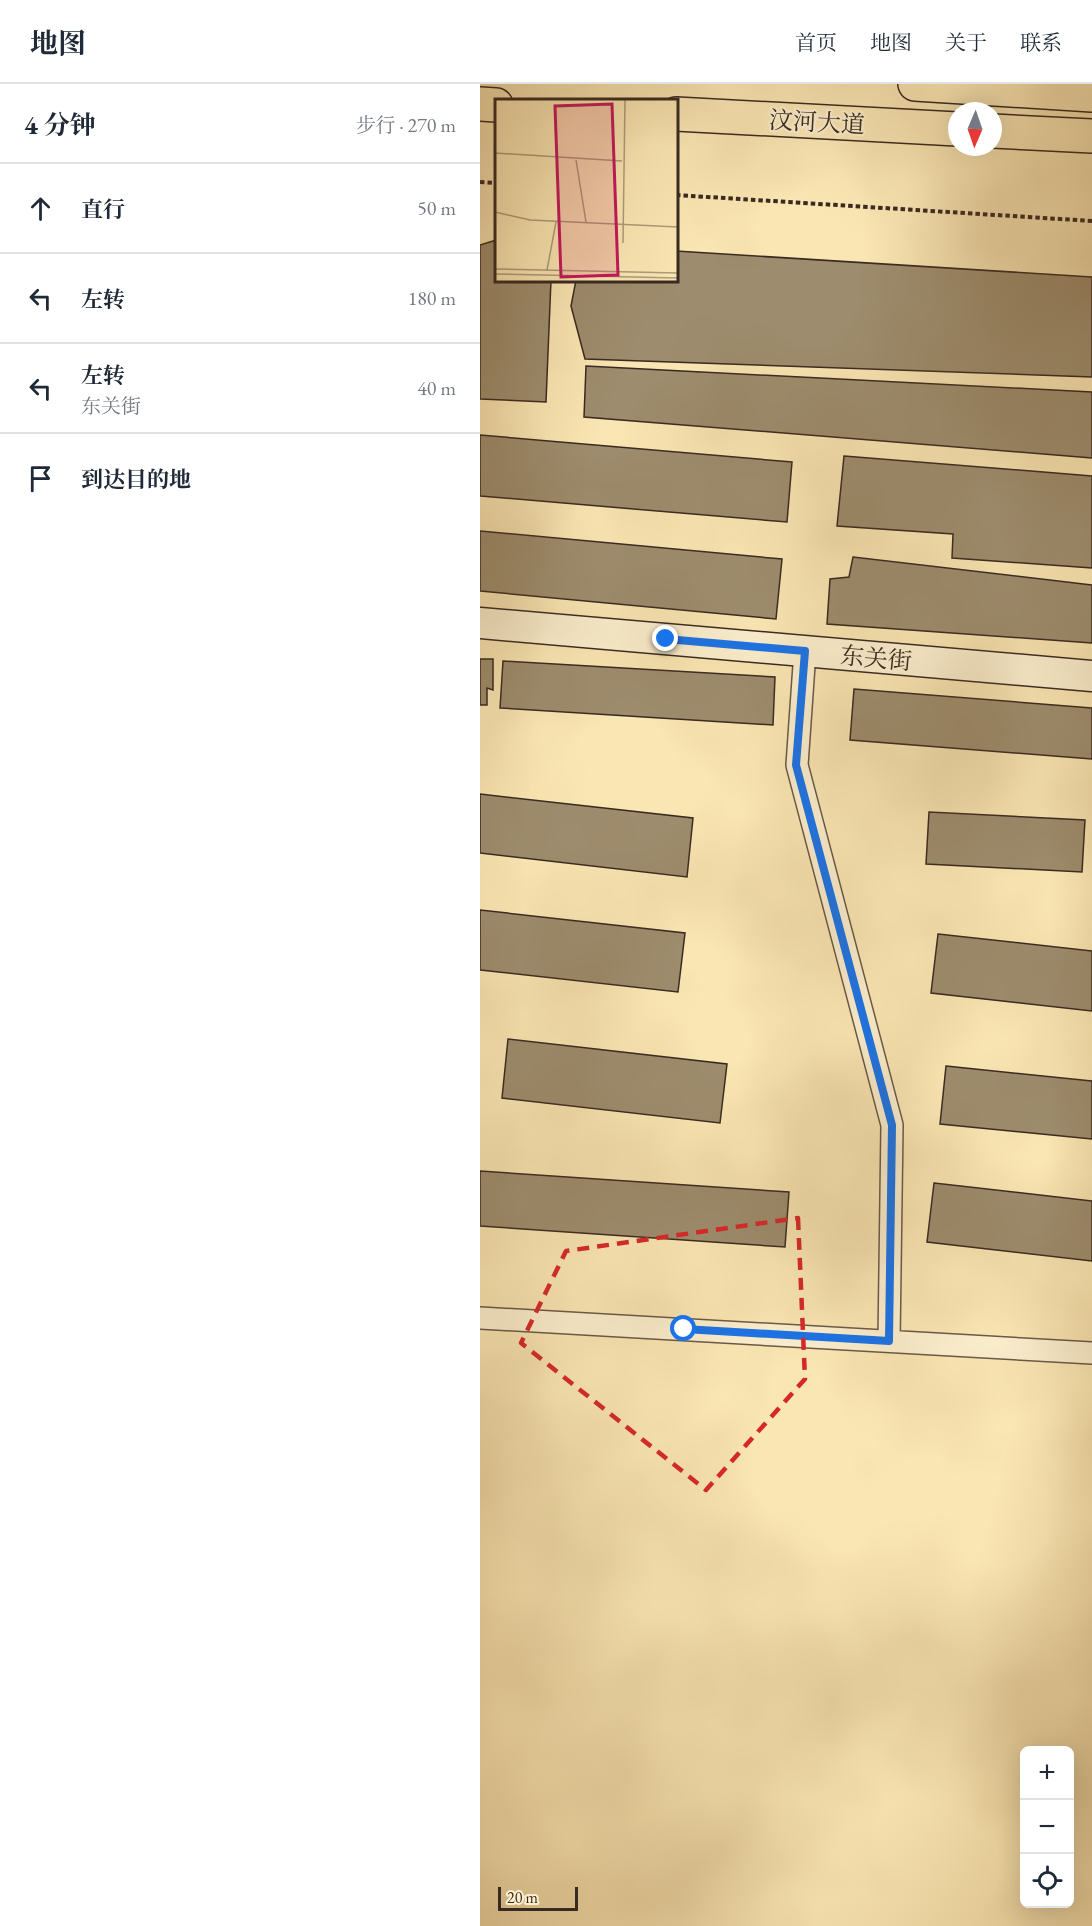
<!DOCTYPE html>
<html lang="zh">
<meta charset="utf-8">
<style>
body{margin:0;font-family:"EB Garamond","Noto Serif SC",serif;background:#f2f2f3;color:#1f2937}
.controls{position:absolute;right:18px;bottom:18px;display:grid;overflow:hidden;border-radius:9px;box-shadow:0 6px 24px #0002}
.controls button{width:54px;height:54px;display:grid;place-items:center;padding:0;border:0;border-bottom:2px solid #e0e1e3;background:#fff;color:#1f2937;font:30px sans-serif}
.compass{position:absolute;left:468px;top:18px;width:54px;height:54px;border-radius:50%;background:#fff;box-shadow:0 6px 24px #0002;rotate:182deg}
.scale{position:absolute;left:18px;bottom:15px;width:80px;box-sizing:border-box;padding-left:6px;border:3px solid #392a21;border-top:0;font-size:16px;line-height:21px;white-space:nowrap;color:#392a21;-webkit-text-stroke:4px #fcefce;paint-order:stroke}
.stop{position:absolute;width:18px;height:18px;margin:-14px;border:4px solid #1a73e8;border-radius:50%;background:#fff}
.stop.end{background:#1a73e8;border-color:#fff;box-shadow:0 2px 6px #0008}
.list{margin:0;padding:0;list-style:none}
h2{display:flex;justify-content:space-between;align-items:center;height:78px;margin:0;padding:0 24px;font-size:26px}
h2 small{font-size:20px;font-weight:400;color:#747a83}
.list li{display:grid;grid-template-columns:39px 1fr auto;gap:18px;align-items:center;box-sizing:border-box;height:90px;padding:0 24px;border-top:2px solid #e0e1e3}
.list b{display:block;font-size:22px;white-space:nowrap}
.list p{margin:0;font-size:20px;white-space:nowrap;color:#747a83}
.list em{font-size:20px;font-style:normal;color:#747a83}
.icon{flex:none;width:33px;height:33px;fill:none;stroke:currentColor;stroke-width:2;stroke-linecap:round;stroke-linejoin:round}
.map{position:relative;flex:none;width:612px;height:1842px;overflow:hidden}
header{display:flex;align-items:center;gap:36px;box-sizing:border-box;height:84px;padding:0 30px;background:#fff;border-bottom:2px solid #e0e1e3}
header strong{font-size:28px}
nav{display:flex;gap:33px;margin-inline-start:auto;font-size:21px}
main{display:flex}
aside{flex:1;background:#fff}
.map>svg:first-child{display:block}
.building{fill:#9d8c6d;stroke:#392a21;stroke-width:1.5}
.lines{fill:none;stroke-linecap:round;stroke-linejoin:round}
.street-casing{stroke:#695946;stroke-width:24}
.secondary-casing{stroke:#392a21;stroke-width:33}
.highway-casing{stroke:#392a21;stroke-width:36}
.path{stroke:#392a21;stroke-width:4;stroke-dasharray:4.5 3;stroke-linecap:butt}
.street{stroke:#fcefce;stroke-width:21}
.secondary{stroke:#fcefce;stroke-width:30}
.highway{stroke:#fae6b3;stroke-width:33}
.route{stroke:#1a73e8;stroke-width:8}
.marked{fill:none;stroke:#d62828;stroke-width:4.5;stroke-dasharray:12 8;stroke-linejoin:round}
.labels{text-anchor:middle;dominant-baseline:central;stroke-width:4.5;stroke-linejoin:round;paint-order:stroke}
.street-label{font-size:24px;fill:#392a21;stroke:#fcefce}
.inset-road{fill:none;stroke:#ad9b79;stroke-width:1.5}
.view{fill:#c2185b;fill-opacity:0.15;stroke:#c2185b;stroke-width:3}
.inset-edge{fill:none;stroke:#392a21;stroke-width:3}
</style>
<header>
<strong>地图</strong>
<nav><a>首页</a><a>地图</a><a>关于</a><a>联系</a></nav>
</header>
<main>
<aside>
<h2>4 分钟<small>步行 · 270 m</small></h2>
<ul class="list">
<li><svg class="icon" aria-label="ahead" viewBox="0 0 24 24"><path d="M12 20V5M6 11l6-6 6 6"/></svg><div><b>直行</b></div><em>50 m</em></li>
<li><svg class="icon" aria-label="left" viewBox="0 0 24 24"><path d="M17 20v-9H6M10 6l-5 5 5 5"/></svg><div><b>左转</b></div><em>180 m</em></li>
<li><svg class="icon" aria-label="left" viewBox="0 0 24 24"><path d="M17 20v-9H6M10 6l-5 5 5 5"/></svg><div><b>左转</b><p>东关街</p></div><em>40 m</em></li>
<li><svg class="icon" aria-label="arrive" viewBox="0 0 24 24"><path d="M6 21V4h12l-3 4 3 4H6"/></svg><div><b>到达目的地</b></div></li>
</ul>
</aside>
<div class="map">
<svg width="612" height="1842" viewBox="0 0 612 1842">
<rect width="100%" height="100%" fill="#fae6b3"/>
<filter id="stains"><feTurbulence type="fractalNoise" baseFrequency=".00333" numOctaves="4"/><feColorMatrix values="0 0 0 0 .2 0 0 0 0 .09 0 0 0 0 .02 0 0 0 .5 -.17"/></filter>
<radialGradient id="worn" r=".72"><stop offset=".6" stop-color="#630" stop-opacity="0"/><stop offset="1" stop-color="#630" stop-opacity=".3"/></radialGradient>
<!-- building -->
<path class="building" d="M16 156V196H71L66 318 0 315V161Z
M196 167 612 193V293L105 275 91 222 96 196H196Z
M106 282 612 308V374L104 333Z
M0 351 312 378 307 438 0 412Z
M364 372 612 392V484L472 474 473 450 357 442Z
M0 447 302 475 296 535 0 507Z
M373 473 612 501V559L347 540 350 495 369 493Z
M0 575H13V606L7 604V621H0Z
M23 577 295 593 293 641 20 624Z
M374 605 612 624V675L370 656Z
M0 710 213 734 207 793 0 769Z
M449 728 605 736 602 788 446 780Z
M0 826 205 849 198 908 0 886Z
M458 850 612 867V927L451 909Z
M28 955 247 980 240 1039 22 1014Z
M466 982 612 997V1055L460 1040Z
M0 1087 309 1108 305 1163 0 1142Z
M454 1099 612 1117V1177L447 1158Z"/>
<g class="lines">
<!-- street casing -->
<g class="street-casing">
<path id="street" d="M325 567 317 681 412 1041 409 1257
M0 1234 612 1269"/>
</g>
<!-- secondary casing -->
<g class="secondary-casing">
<path id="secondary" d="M0 539 612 592"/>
</g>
<!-- highway casing -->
<g class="highway-casing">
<path id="highway" d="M435 0 612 11
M0 20 16 21
M196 30 477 45
M513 47 612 52"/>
</g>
<!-- path -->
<path class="path" d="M0 98 16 99
M196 111 612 137"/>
<!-- street -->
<use href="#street" class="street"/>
<!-- secondary -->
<use href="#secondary" class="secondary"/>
<!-- highway -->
<use href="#highway" class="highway"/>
</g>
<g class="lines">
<!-- route -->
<path class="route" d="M186 555 325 567 316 681 412 1041 409 1257 204 1245"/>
</g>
<!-- marked area -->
<path class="marked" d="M318 1134 325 1295 226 1406 41 1259 86 1167Z"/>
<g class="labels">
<!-- street labels -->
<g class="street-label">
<text transform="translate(337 38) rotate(3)">汶河大道</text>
<text transform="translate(396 574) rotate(5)">东关街</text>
</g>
</g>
<!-- overview -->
<g transform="translate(15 15)">
<rect width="183" height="183" fill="#fae6b3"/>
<path class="inset-road" d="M0 54 127 62M81 61 91 123M0 113 35 121 183 128M128 144 130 0M0 170 183 174M52 171 61 123M0 175 183 179"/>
<path class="view" d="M117 5 123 176 66 178 60 7Z"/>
<rect width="183" height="183" class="inset-edge"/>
</g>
<rect width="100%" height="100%" filter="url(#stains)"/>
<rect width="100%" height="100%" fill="url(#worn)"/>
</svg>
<div class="controls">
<button>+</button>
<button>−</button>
<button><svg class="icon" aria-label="locate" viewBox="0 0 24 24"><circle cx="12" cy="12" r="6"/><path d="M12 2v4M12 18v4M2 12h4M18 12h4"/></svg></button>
</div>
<svg class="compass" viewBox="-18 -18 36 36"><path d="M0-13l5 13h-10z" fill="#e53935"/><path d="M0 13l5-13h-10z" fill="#747a83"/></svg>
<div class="scale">20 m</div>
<div class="stop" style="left:204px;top:1245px"></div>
<div class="stop end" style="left:186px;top:555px"></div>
</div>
</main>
